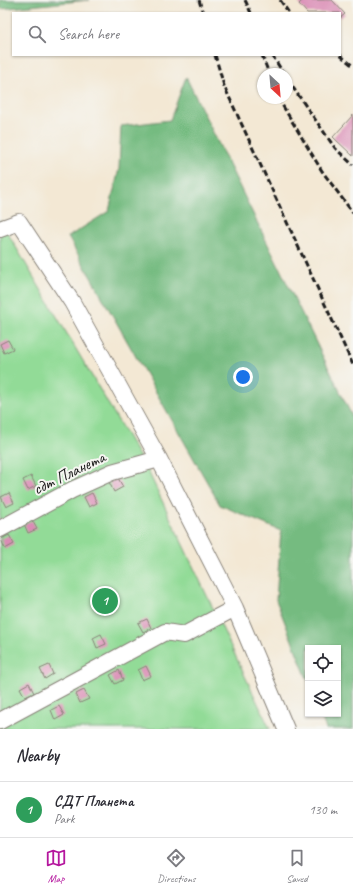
<!DOCTYPE html>
<meta charset="utf-8">
<style>
body{margin:0;font-family:Caveat,sans-serif;background:#f7f7f7;color:#2b2b33}
.controls{position:absolute;right:12px;bottom:12px;display:grid;overflow:hidden;border-radius:0px;box-shadow:0 1px 3px #0004}
.controls button{width:36px;height:36px;display:grid;place-items:center;padding:0;border:0;border-bottom:1px solid #e1e1e2;background:#fff;color:#2b2b33;font:20px sans-serif}
.compass{position:absolute;left:257px;top:68px;width:36px;height:36px;border-radius:50%;background:#fff;box-shadow:0 1px 3px #0004;rotate:154deg}
.you{position:absolute;left:243px;top:377px;width:14px;height:14px;margin:-10px;border:3px solid #fff;border-radius:50%;background:#1a73e8;box-shadow:0 0 0 6px #1a73e833}
.badge{display:grid;place-items:center;width:26px;height:26px;border-radius:50%;background:#b5179e;color:#fff;font-size:13px;font-weight:700}
.pin{position:absolute;translate:-50% -50%;border:2px solid #fff;box-shadow:0 1px 4px #0006}
.list{margin:0;padding:0;list-style:none}
h2{display:flex;justify-content:space-between;align-items:center;height:52px;margin:0;padding:0 16px;font-size:17px}
h2 small{font-size:13px;font-weight:400;color:#7c7c81}
.list li{display:grid;grid-template-columns:26px 1fr auto;gap:12px;align-items:center;box-sizing:border-box;height:56px;padding:0 16px;border-top:1px solid #e1e1e2}
.list b{display:block;font-size:15px;white-space:nowrap}
.list p{margin:0;font-size:13px;white-space:nowrap;color:#7c7c81}
.list em{font-size:13px;font-style:normal;color:#7c7c81}
.icon{flex:none;width:22px;height:22px;fill:none;stroke:currentColor;stroke-width:2;stroke-linecap:round;stroke-linejoin:round}
.map{position:relative;flex:none;width:353px;height:729px;overflow:hidden}
.search{position:absolute;background:#fff;box-shadow:0 1px 3px #0004;left:12px;right:12px;top:12px;height:44px;display:flex;align-items:center;gap:10px;box-sizing:border-box;padding:0 14px;border-radius:0px;color:#7c7c81;font-size:15px}
.sheet{height:108px;background:#fff}
nav{display:flex;justify-content:space-around;align-items:center;box-sizing:border-box;height:56px;border-top:1px solid #e1e1e2;background:#fff;font-size:11px;color:#7c7c81}
nav a{display:grid;justify-items:center;gap:2px}
nav .on{color:#b5179e}
.map>svg:first-child{display:block}
.green{fill:#92db97;stroke:#577c5a}
.forest{fill:#75bb80;stroke:#486c4e}
.building{fill:#da8cb5}
.lines{fill:none;stroke-linecap:round;stroke-linejoin:round}
.minor-casing{stroke:#888278;stroke-width:18}
.minor{stroke:#fff;stroke-width:16}
.rail{stroke:#1c1c1c;stroke-width:3;stroke-dasharray:6 3;stroke-linecap:butt}
.labels{text-anchor:middle;dominant-baseline:central;stroke-width:4;stroke-linejoin:round;paint-order:stroke}
.street-label{font-size:17px;fill:#1c1c1c;stroke:#f6f6f2}
</style>
<div class="map">
<svg width="353" height="729" viewBox="0 0 353 729">
<rect width="100%" height="100%" fill="#f6f6f2"/>
<filter id="ink" filterUnits="userSpaceOnUse"><feTurbulence type="fractalNoise" baseFrequency=".025" numOctaves="2"/><feDisplacementMap in="SourceGraphic" scale="8" xChannelSelector="R" yChannelSelector="G"/><feConvolveMatrix kernelMatrix="1 2 1 2 8 2 1 2 1" color-interpolation-filters="sRGB"/></filter>
<filter id="wash" filterUnits="userSpaceOnUse"><feTurbulence type="fractalNoise" baseFrequency=".012" numOctaves="4" result="noise"/><feDisplacementMap in="SourceGraphic" scale="16" xChannelSelector="R" yChannelSelector="G"/><feGaussianBlur stdDeviation="0.9" result="paint"/><feColorMatrix in="noise" values="0 0 0 0 0 0 0 0 0 0 0 0 0 0 0 0 0 1.4 0 .05"/><feComposite in="paint" operator="in"/></filter>
<g filter="url(#wash)">
<rect width="100%" height="100%" fill="#f3e8d4"/>
<!-- green -->
<path class="green" d="M0 220 149 473 270 729H0Z"/>
<!-- forest -->
<path class="forest" d="M0 0H89L0 9Z
M186 77 353 418V729H326L320 714H338V648H308V681L276 600 281 531 220 505 68 237 109 211 119 169 121 126 170 120Z"/>
<g id="blocks">
<!-- building -->
<path class="building" d="M303 0H332L345 14 340 18V13H307L299 4Z
M353 115V156L333 137Z
M8 340 13 349 4 353 0 344Z
M31 476 36 486 28 490 23 480Z
M118 478 123 487 114 492 109 482Z
M9 493 14 503 6 507 1 497Z
M92 493 97 503 89 507 84 497Z
M32 520 37 529 28 533 24 524Z
M9 535 14 544 5 549 1 539Z
M147 619 151 628 143 632 138 623Z
M101 634 106 644 97 648 93 638Z
M49 665 53 674 45 679 40 669Z
M146 666 151 676 142 680 138 670Z
M119 670 123 680 115 684 110 675Z
M29 683 34 693 25 697 20 688Z
M84 690 89 699 80 703 76 694Z
M59 706 64 715 55 720 51 710Z"/>
</g>
</g>
<g filter="url(#ink)">
<use href="#blocks" fill-opacity="0" stroke="#888278" stroke-width="1"/>
<g class="lines">
<!-- minor casing -->
<g class="minor-casing">
<path id="minor" d="M0 229 19 222 72 302 159 459 235 608 286 729
M0 529 72 490 112 472 159 459
M0 721 165 632 184 635 235 608"/>
</g>
<!-- minor -->
<use href="#minor" class="minor"/>
<!-- rail -->
<path class="rail" d="M199 0 203 13
M245 0 251 13
M280 0 289 13
M215 55 224 86 353 365
M262 55 269 74
M272 55 284 74
M340 55 353 66
M287 79 335 148 353 165
M278 98 322 171 353 213"/>
</g>
</g>
<g class="labels">
<!-- street labels -->
<g class="street-label">
<text transform="translate(69 473) rotate(-26)">сдт Планета</text>
</g>
</g>
</svg>
<div class="controls">
<button><svg class="icon" aria-label="locate" viewBox="0 0 24 24"><circle cx="12" cy="12" r="6"/><path d="M12 2v4M12 18v4M2 12h4M18 12h4"/></svg></button>
<button><svg class="icon" aria-label="layers" viewBox="0 0 24 24"><path d="M12 4l9 5-9 5-9-5zM3 14l9 5 9-5"/></svg></button>
</div>
<svg class="compass" viewBox="-18 -18 36 36"><path d="M0-13l5 13h-10z" fill="#e53935"/><path d="M0 13l5-13h-10z" fill="#7c7c81"/></svg>
<div class="you"></div>
<div class="pin badge" style="left:105px;top:601px;background:#2e9e5b">1</div>
<div class="search"><svg class="icon" aria-label="search" viewBox="0 0 24 24"><circle cx="10" cy="10" r="6"/><path d="M15 15l6 6"/></svg>Search here</div>
</div>
<section class="sheet">
<h2>Nearby<small></small></h2>
<ul class="list">
<li><span class="badge" style="background:#2e9e5b">1</span><div><b>СДТ Планета</b><p>Park</p></div><em>130 m</em></li>
</ul>
</section>
<nav>
<a class="on"><svg class="icon" aria-label="map" viewBox="0 0 24 24"><path d="M3 6l6-2 6 2 6-2v14l-6 2-6-2-6 2zM9 4v14M15 6v14"/></svg>Map</a>
<a><svg class="icon" aria-label="directions" viewBox="0 0 24 24"><path d="M12 3l9 9-9 9-9-9zM9 14v-3h6M13 9l2 2-2 2"/></svg>Directions</a>
<a><svg class="icon" aria-label="saved" viewBox="0 0 24 24"><path d="M7 4h10v16l-5-4-5 4z"/></svg>Saved</a>
</nav>
